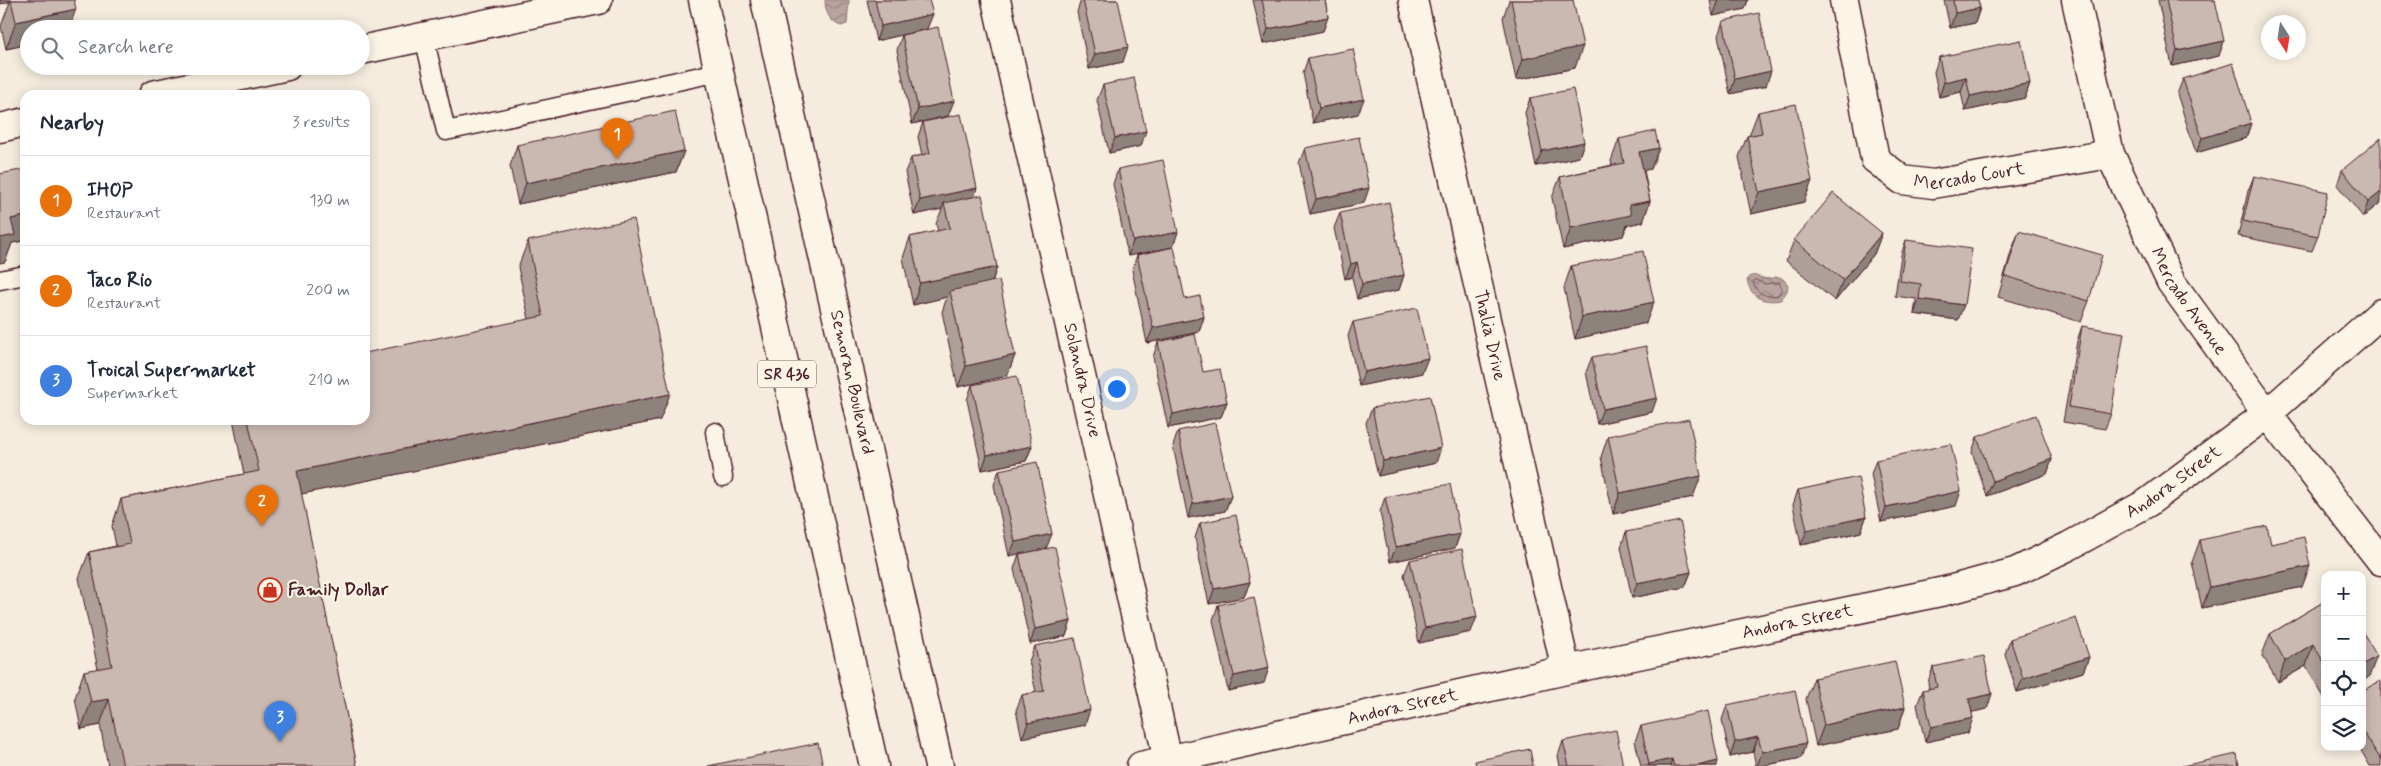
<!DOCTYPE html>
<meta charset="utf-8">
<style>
body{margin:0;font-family:Mynerve,sans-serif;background:#f6f6f7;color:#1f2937}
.controls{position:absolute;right:15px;bottom:15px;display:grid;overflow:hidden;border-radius:10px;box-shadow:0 2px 12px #0003}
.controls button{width:45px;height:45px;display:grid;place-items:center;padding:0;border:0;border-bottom:1px solid #e0e1e3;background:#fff;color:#1f2937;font:25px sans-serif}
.compass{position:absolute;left:2261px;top:15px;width:45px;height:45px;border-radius:50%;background:#fff;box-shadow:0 2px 12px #0003;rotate:168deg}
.you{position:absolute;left:1116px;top:388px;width:18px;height:18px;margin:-12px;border:4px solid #fff;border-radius:50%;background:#1a73e8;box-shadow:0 0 0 8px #1a73e833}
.badge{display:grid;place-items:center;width:32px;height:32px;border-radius:50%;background:#1a73e8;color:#fff;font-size:16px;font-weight:700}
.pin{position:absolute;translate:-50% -41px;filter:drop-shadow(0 1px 2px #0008)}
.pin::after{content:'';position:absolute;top:26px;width:18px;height:15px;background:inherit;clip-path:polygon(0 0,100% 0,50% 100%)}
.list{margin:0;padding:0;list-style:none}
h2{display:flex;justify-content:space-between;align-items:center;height:65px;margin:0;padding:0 20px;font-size:21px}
h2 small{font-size:16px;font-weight:400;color:#747a83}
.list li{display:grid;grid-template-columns:32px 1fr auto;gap:15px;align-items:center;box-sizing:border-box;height:90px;padding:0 20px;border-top:1px solid #e0e1e3}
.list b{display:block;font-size:19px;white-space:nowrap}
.list p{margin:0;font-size:16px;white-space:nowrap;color:#747a83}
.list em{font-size:16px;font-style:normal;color:#747a83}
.icon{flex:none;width:28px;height:28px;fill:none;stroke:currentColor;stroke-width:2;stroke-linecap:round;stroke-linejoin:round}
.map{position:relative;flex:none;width:2381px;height:766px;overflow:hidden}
.search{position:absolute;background:#fff;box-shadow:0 2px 12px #0003;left:20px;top:20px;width:350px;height:55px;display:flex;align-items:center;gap:12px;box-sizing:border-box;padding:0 18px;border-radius:28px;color:#747a83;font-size:19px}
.panel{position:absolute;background:#fff;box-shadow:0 2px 12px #0003;left:20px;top:90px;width:350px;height:335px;border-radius:15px}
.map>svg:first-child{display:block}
.water{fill:url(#water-waves);stroke:#8c6e70}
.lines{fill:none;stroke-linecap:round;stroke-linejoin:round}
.shore{stroke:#765459;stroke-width:1}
.service-casing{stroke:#4a1f2b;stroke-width:21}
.minor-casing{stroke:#4a1f2b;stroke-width:31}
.tertiary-casing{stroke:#4a1f2b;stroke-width:31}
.primary-casing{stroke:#4a1f2b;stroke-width:31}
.service{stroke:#fcf5e5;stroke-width:18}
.minor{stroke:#fcf5e5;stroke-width:28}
.tertiary{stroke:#fcf5e5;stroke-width:28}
.primary{stroke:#fcf5e5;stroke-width:28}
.wall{fill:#ae9f98;stroke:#4a1f2b}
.shaded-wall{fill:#8d827c;stroke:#4a1f2b}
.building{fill:#cab9b1;stroke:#4a1f2b}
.labels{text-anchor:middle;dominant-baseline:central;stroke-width:4;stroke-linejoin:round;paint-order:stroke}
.shield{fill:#fcf5e5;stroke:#7f5f63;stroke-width:1}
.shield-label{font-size:16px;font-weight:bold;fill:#4a1f2b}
.street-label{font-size:18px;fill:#4a1f2b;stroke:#fcf5e5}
.poi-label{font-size:18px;font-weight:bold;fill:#4a1f2b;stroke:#fcf5e5;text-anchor:start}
</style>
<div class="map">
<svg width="2381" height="766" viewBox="0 0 2381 766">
<defs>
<pattern id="water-waves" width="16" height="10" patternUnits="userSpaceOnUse" patternTransform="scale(1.25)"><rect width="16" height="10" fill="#b8a39e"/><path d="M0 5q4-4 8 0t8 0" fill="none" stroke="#988481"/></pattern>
</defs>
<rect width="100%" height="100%" fill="#f5ecde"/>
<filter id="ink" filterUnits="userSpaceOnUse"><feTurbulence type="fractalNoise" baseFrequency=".02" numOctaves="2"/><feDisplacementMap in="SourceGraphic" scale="10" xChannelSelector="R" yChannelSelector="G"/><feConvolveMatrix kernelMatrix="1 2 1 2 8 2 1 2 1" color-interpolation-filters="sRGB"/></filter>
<g filter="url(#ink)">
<!-- water -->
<path class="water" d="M825 0H849L847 24 841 26C829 22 825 11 825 0Z
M1751 276C1757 275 1758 277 1763 278 1775 282 1777 269 1788 285L1787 291 1781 300C1764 303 1751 298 1747 280Z"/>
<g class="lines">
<!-- shore -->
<path class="shore" d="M1756 280 1765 284 1779 282 1782 289 1778 295C1767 298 1756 294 1753 282Z"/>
<!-- service casing -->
<g class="service-casing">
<path id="service" d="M424 37 446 131 719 72
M0 280 25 275
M715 432 723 477"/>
</g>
<!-- minor casing -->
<g class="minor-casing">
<g id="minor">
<path id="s1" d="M996 0 1168 760"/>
<path id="s2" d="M1413 0 1566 670"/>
<path id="s3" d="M1844 0 1875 159 1902 180 1933 184 2110 154"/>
<path id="s4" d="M2076 0 2110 154 2171 282 2267 414 2381 561"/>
<path id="s5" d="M1141 766 1566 670 1945 591 2015 572 2069 546 2147 503 2267 414 2381 313"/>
</g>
</g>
<!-- tertiary casing -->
<g class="tertiary-casing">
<path id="tertiary" d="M361 50 598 0
M153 95 287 66
M0 128 25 122"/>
</g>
<!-- primary casing -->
<g class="primary-casing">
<g id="primary">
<path d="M703 0 874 766"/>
<path id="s6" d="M765 0 939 766"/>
</g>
</g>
<!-- service -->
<use href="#service" class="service"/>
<!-- minor -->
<use href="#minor" class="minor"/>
<!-- tertiary -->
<use href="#tertiary" class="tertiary"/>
<!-- primary -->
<use href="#primary" class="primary"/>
</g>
<!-- wall -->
<path class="wall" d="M0 0H74L29 29V44L6 49 1 26 10 2 0 4Z
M867 0H929L927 29 876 41Z
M1081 0H1118L1123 62 1089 69 1077 12Z
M1253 0H1325L1328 17 1323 31 1263 44Z
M1509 0H1573L1575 68 1516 80 1503 18Z
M1710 0H1748L1745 9 1713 16Z
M1944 0H1978L1980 8 1975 23 1950 28Z
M2158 0H2215L2219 56 2172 66Z
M1723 21 1766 86 1730 94 1718 36Z
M902 35 948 116 912 124 897 50Z
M1939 57 2030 83 2025 98 1965 111 1961 92 1939 97 1934 72Z
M1308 58 1358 114 1313 123 1303 73Z
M2183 79 2251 123 2246 138 2196 153 2177 94Z
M1103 85 1141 146 1109 153 1097 100Z
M1530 98 1584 142 1579 157 1536 166 1525 113Z
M1758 112 1804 202 1751 214 1739 157 1747 136 1750 135V133Z
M923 122 974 197 997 267 992 282 1015 355 1007 376 958 387 942 312 947 297 913 305 903 258 910 237 938 231 936 224 942 209 914 215 905 172 911 158 922 155 918 137Z
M1619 139 1659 148 1651 169 1644 170 1650 201 1643 222 1627 225 1623 236 1563 249 1552 198 1560 177 1612 165 1611 161Z
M517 145 684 151 676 172 518 204 510 166Z
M1305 148 1364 203 1310 214 1299 163Z
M25 169V251L23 241 12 243 5 262Z
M1118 169 1173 247 1128 256 1113 184Z
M2342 170 2381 202 2363 217 2337 185Z
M2254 176 2318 236 2312 251 2238 236 2248 191Z
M1340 213 1404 275 1399 290 1357 299 1352 277 1345 279 1334 228Z
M2019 231 2089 301 2081 322 1998 297 2011 252Z
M1882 233 1874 254 1835 301 1786 261 1794 240Z
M1906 240 1958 320 1914 314 1916 299 1895 296 1901 255Z
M528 241 660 420 301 494 357 766H108L100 725 81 729 75 698 84 671 98 669 79 578 89 552 116 546 112 526 121 499 244 474 233 420H365L529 319 518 267Z
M1137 255 1204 317 1199 332 1147 343 1132 270Z
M1571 266 1646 323 1575 339 1564 288Z
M1353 322 1422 373 1359 386 1348 336Z
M2082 326 2111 414 2105 429 2063 422 2077 341Z
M1158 342 1203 372 1227 402 1221 417 1168 428 1153 357Z
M1592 357 1652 412 1597 424 1586 372Z
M972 385 1032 446 1026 461 982 470 967 400Z
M1372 408 1436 463 1378 476 1366 423Z
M1178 431 1231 496 1225 511 1188 518 1173 446Z
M1608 436 1693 497 1613 514 1601 457Z
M1977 437 2052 459 2047 474 1987 496 1972 452Z
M1876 460 1956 506 1881 522 1871 474Z
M999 470 1052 534 1009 556 994 485Z
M1798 490 1866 517 1861 532 1801 545 1793 505Z
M1385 497 1460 534 1455 548 1390 562 1380 512Z
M1200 523 1250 582 1244 597 1209 604 1195 538Z
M1626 532 1691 572 1685 587 1632 598 1621 547Z
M2200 540 2271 544 2302 587 2202 608 2192 562Z
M1019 554 1071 621 1066 636 1030 644 1014 569Z
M1410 560 1471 632 1419 643 1404 575Z
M2325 601V699L2306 666 2278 682 2262 655 2270 634Z
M1218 605 1264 683 1228 691 1213 620Z
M2010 639 2089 657 2083 672 2017 692 2005 654Z
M1035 646 1085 725 1022 738 1016 710 1022 695 1036 692 1029 661Z
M1933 667 1987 709 1972 712 1968 733 1925 742 1917 705 1923 690 1929 689 1928 682Z
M1814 678 1905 707 1898 729 1816 746 1806 699Z
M2381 682V766H2370L2359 747H2362V691Z
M1727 705 1801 758 1762 766H1756L1753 752 1730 757 1722 720Z
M1641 726 1717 766H1641L1635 741Z
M1563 741 1623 766H1560L1558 756Z"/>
<!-- shaded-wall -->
<path class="shaded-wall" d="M0 0H10V2L0 4Z
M1719 0H1748L1745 9 1713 16Z
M1980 8 1975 23 1950 28 1955 13Z
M76 9 69 29H29V44L6 49 16 22Z
M933 14 927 29 876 41 881 26Z
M1328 17 1323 31 1263 44 1268 29Z
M2224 41 2219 56 2172 66 2177 51Z
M1583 46 1575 68 1516 80 1523 59Z
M1128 47 1123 62 1089 69 1095 54Z
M1771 71 1766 86 1730 94 1735 79Z
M1966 77 1961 92 1939 97 1944 82Z
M2030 83 2025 98 1965 111 1970 96Z
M1364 99 1358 114 1313 123 1319 108Z
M954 101 948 116 912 124 918 109Z
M2251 123 2246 138 2196 153 2202 138Z
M1146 131 1141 146 1109 153 1115 138Z
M1584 142 1579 157 1536 166 1542 151Z
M1659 148 1651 169 1632 173 1639 152Z
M684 151 676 172 518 204 526 183Z
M1812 181 1804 202 1751 214 1759 192Z
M977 188 972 203H944L942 209 914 215 920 200Z
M1369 188 1364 203 1310 214 1316 199Z
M2381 192V202L2363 217 2368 202Z
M1650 201 1643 222 1627 225 1623 236 1563 249 1571 228 1629 205Z
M25 216V234L23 241 12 243 5 262 0 263V238L11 219Z
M1178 232 1173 247 1128 256 1133 241Z
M1882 233 1874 254 1835 301 1843 280Z
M1357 262 1352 277 1345 279 1351 264Z
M997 267 990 288 950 291 947 297 913 305 920 283Z
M1404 275 1399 290 1357 299 1362 284Z
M1919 299 1964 305 1958 320 1914 314Z
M1654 302 1646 323 1575 339 1582 317Z
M1204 317 1199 332 1147 343 1153 328Z
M1015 355 1007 376 958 387 966 366Z
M1428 358 1422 373 1359 386 1364 372Z
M670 394 660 420 287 497 297 471Z
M1657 398 1652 412 1597 424 1603 409Z
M1227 402 1221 417 1168 428 1173 414Z
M1032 446 1026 461 982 470 987 455Z
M1441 448 1436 463 1378 476 1383 461Z
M2052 459 2047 474 1987 496 1993 481Z
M1701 476 1693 497 1613 514 1620 493Z
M1961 491 1956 506 1881 522 1886 507Z
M1231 496 1225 511 1188 518 1193 504Z
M1866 517 1861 532 1801 545 1807 530Z
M1052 534 1046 549 1009 556 1015 542Z
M1460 534 1455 548 1390 562 1396 547Z
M2310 566 2302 587 2202 608 2210 587Z
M1691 572 1685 587 1632 598 1637 583Z
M1250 582 1244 597 1209 604 1214 589Z
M1477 617 1471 632 1419 643 1425 628Z
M1071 621 1066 636 1030 644 1035 629Z
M2313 644 2306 666 2278 682 2285 661Z
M2377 656 2369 677 2362 681V665Z
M2089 657 2083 672 2017 692 2023 678Z
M1269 668 1264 683 1228 691 1234 676Z
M1992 694 1987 709 1964 714 1969 699Z
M109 699 100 725 81 729 91 702Z
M1905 707 1898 729 1816 746 1824 725Z
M1090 710 1085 725 1022 738 1028 723Z
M1973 718 1968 733 1925 742 1931 727Z
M1758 737 1753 752 1730 757 1735 742Z
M1806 743 1801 758 1762 766H1757L1762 752Z
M1672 759 1670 766H1648L1649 764Z
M1718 761 1717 766H1697Z"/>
<!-- building -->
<path class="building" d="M11 0H74L76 9 16 22Z
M875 0H929L933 14 881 26Z
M1083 0H1118L1128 47 1095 54Z
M1262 0H1325L1328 17 1268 29Z
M1511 0H1573L1583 46 1523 59Z
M1953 0H1978L1980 8 1955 13Z
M2166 0H2215L2224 41 2177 51Z
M1759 13 1771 71 1735 79 1723 21Z
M938 27 954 101 918 109 902 35Z
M2021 40 2030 83 1970 96 1966 77 1944 82 1939 57Z
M1353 49 1364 99 1319 108 1308 58Z
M2233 63 2251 123 2202 138 2183 79Z
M1134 78 1146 131 1115 138 1103 85Z
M1573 89 1584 142 1542 151 1530 98Z
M1796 104 1812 181 1759 192 1747 136 1762 133 1758 112Z
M675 111 684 151 526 183 517 145Z
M961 114 977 188 920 200 911 158 930 153 923 122Z
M1655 131 1659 148 1639 152 1650 201 1629 205 1631 215 1571 228 1560 177 1624 163 1619 139Z
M1359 137 1369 188 1316 199 1305 148Z
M2381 138V192L2368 202 2342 170Z
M1163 160 1178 232 1133 241 1118 169Z
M25 169V216L11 219 15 235 0 238V174Z
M2254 176 2328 192 2318 236 2243 221Z
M1833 193 1882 233 1843 280 1794 240Z
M982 195 997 267 920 283 910 237 950 228 944 203Z
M1389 202 1404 275 1362 284 1357 262 1351 264 1340 213Z
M634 219 670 394 297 471 357 766H123L109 699 91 702 84 671 112 666 89 552 130 544 121 499 259 471 248 420H365V353L543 316 528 241Z
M2019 231 2102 255 2089 301 2005 276Z
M1906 240 1972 249 1964 305 1919 299 1921 284 1900 281Z
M1174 247 1185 299 1200 296 1204 317 1153 328 1137 255Z
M1643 251 1654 302 1582 317 1571 266Z
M999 280 1015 355 966 366 950 291Z
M1417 308 1428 358 1364 372 1353 322Z
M2082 326 2124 333 2111 414 2069 407Z
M1195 334 1203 372 1220 369 1227 402 1173 414 1158 342Z
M1646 346 1657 398 1603 409 1592 357Z
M1017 376 1032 446 987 455 972 385Z
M1430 396 1441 448 1383 461 1372 408Z
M2036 415 2052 459 1993 481 1977 437Z
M1689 419 1701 476 1620 493 1608 436Z
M1215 423 1231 496 1193 504 1178 431Z
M1951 444 1961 491 1886 507 1876 460Z
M1037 462 1052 534 1015 542 999 470Z
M1858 477 1866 517 1807 530 1798 490Z
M1450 484 1460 534 1396 547 1385 497Z
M1236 515 1250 582 1214 589 1200 523Z
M1680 521 1691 572 1637 583 1626 532Z
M2267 526 2271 544 2304 537 2310 566 2210 587 2200 540Z
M1055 547 1071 621 1035 629 1019 554Z
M1462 549 1477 617 1425 628 1410 560Z
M1254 597 1269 668 1234 676 1218 605Z
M2325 601V664L2313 644 2285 661 2270 634Z
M2076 618 2089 657 2023 678 2010 639Z
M2362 631 2377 656 2362 665Z
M1075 638 1090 710 1028 723 1022 695 1044 691 1035 646Z
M1984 656 1992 694 1969 699 1973 718 1931 727 1923 690 1937 687 1933 667Z
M1895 661 1905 707 1824 725 1814 678Z
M2380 681 2381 682V760L2362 730V691Z
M1795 690 1806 743 1762 752 1758 737 1735 742 1727 705Z
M1708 711 1718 761 1697 766H1674L1672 759 1649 764 1641 726Z
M1616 730 1623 766H1569L1563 741Z
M818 743 823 766H708Z
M1530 749 1533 766H1476L1475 761Z
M2237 754 2239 766H2182Z"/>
</g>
<!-- icons -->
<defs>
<g id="shop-ring" transform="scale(1.25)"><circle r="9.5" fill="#fcf5e5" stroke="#c8321e" stroke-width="1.5"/><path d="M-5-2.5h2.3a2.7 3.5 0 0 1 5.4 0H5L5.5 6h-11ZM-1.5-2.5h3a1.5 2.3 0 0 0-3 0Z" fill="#c8321e"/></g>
</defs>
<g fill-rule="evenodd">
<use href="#shop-ring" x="270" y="590"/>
</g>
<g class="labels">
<!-- shield labels -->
<rect class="shield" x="758" y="360.5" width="58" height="27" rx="4"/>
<g class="shield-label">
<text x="787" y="374">SR 436</text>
</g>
<!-- street labels -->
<g class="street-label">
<text stroke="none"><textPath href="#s3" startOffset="264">Mercado Court</textPath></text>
<text stroke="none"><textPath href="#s4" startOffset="325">Mercado Avenue</textPath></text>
<text stroke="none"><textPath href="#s2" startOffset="344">Thalia Drive</textPath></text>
<text stroke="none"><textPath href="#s1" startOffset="390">Solandra Drive</textPath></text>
<text stroke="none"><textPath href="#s6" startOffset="392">Semoran Boulevard</textPath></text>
<text stroke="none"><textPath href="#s5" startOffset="1078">Andora Street</textPath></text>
<text stroke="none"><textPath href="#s5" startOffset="672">Andora Street</textPath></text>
<text stroke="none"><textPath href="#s5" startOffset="268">Andora Street</textPath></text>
</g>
<!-- poi labels -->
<g class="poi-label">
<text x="288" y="590">Family Dollar</text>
</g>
</g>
</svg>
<div class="controls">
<button>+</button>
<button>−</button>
<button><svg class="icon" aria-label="locate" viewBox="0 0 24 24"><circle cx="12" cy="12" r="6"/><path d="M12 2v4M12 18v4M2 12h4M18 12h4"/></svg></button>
<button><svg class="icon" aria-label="layers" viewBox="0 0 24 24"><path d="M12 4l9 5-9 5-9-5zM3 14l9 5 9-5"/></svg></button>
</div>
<svg class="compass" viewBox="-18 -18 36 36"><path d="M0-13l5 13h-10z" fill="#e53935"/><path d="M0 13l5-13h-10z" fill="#747a83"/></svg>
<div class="you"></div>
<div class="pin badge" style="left:617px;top:159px;background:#e8710a">1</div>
<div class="pin badge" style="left:262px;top:526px;background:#e8710a">2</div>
<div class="pin badge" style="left:280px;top:742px;background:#3f7fe0">3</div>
<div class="search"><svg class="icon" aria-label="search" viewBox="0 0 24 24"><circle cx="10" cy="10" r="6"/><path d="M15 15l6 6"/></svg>Search here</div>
<section class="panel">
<h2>Nearby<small>3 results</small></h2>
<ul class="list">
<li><span class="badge" style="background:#e8710a">1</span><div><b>IHOP</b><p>Restaurant</p></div><em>130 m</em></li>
<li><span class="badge" style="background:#e8710a">2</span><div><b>Taco Rio</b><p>Restaurant</p></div><em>200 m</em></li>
<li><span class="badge" style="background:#3f7fe0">3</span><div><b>Troical Supermarket</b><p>Supermarket</p></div><em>210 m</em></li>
</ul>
</section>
</div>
